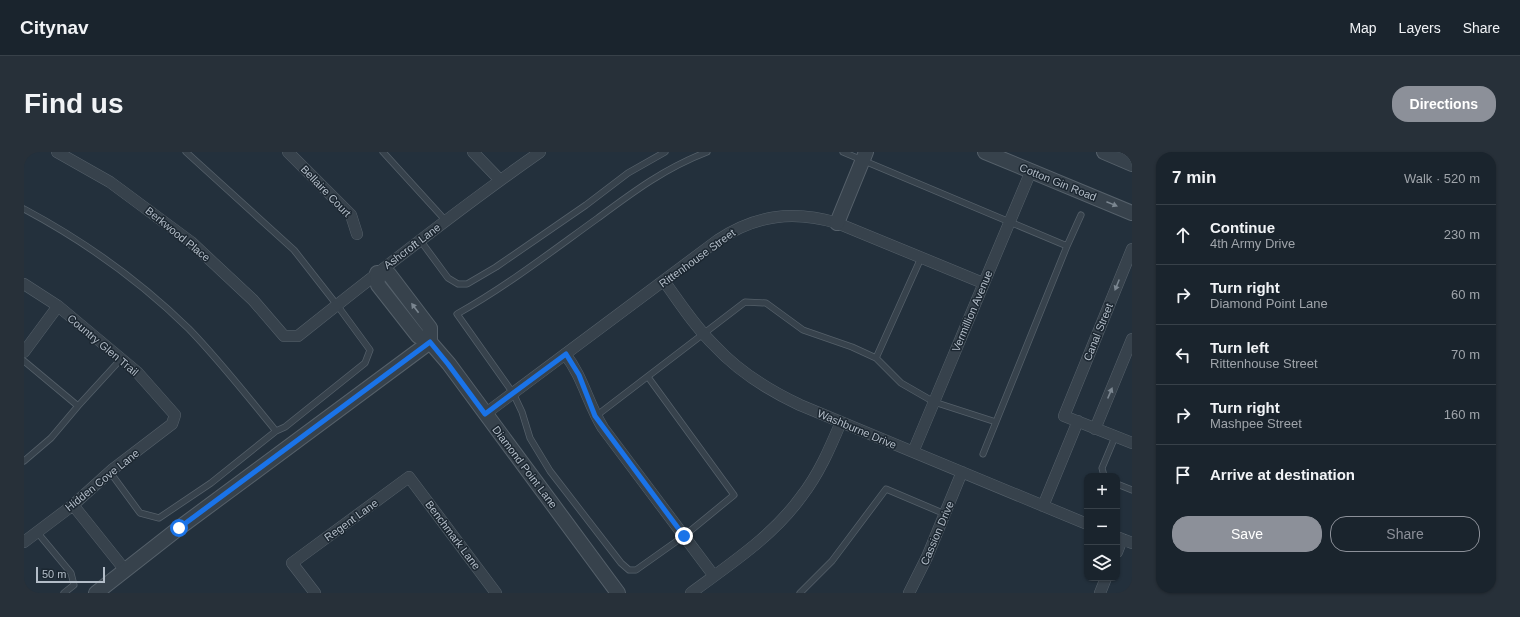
<!DOCTYPE html>
<meta charset="utf-8">
<style>
body{margin:0;font-family:Arial,sans-serif;background:#273039;color:#f1f3f6}
.controls{position:absolute;right:12px;bottom:12px;display:grid;overflow:hidden;border-radius:8px;box-shadow:0 1px 3px #0004}
.controls button{width:36px;height:36px;display:grid;place-items:center;padding:0;border:0;border-bottom:1px solid #384149;background:#1a242d;color:#f1f3f6;font:20px sans-serif}
.scale{position:absolute;left:12px;bottom:10px;width:69px;box-sizing:border-box;padding-left:4px;border:2px solid #b3bdc8;border-top:0;font-size:11px;line-height:14px;white-space:nowrap;color:#b3bdc8;-webkit-text-stroke:3px #1c2731;paint-order:stroke}
.stop{position:absolute;width:12px;height:12px;margin:-9px;border:3px solid #1a73e8;border-radius:50%;background:#fff}
.stop.end{background:#1a73e8;border-color:#fff;box-shadow:0 1px 4px #0008}
.list{margin:0;padding:0;list-style:none}
h2{display:flex;justify-content:space-between;align-items:center;height:52px;margin:0;padding:0 16px;font-size:17px}
h2 small{font-size:13px;font-weight:400;color:#9fa4aa}
.list li{display:grid;grid-template-columns:26px 1fr auto;gap:12px;align-items:center;box-sizing:border-box;height:60px;padding:0 16px;border-top:1px solid #384149}
.list b{display:block;font-size:15px;white-space:nowrap}
.list p{margin:0;font-size:13px;white-space:nowrap;color:#9fa4aa}
.list em{font-size:13px;font-style:normal;color:#9fa4aa}
.actions{display:flex;gap:8px;padding:12px 16px}
.actions a{flex:1;padding:9px 0;border:1px solid #8c9099;border-radius:16px;text-align:center;font-size:14px;color:#8c9099}
.actions .main{background:#8c9099;color:#fff}
.icon{flex:none;width:22px;height:22px;fill:none;stroke:currentColor;stroke-width:2;stroke-linecap:round;stroke-linejoin:round}
.map{position:relative;flex:none;width:1108px;height:441px;overflow:hidden;border-radius:16px}
header{display:flex;align-items:center;gap:24px;box-sizing:border-box;height:56px;padding:0 20px;background:#1a242d;border-bottom:1px solid #384149}
header strong{font-size:19px}
nav{display:flex;gap:22px;margin-inline-start:auto;font-size:14px}
.intro{display:flex;align-items:center;justify-content:space-between;box-sizing:border-box;height:96px;padding:0 24px}
h1{margin:0;font-size:28px}
.button{padding:10px 18px;border-radius:16px;background:#8c9099;color:#fff;font-size:14px;font-weight:700}
main{display:flex;gap:24px;padding:0 24px}
aside{flex:1;background:#1a242d;border-radius:16px;box-shadow:0 1px 3px #0004}
.map>svg:first-child{display:block}
.lines{fill:none;stroke-linecap:round;stroke-linejoin:round}
.service-casing{stroke:#55606a;stroke-width:7}
.minor-casing{stroke:#55606a;stroke-width:12}
.tertiary-casing{stroke:#55606a;stroke-width:16}
.service{stroke:#37424c;stroke-width:5.5}
.minor{stroke:#37424c;stroke-width:11}
.tertiary{stroke:#37424c;stroke-width:14}
.oneway{fill:#7b8690}
.route{stroke:#1a73e8;stroke-width:5}
.labels{text-anchor:middle;dominant-baseline:central;stroke-width:3;stroke-linejoin:round;paint-order:stroke}
.street-label{font-size:11px;fill:#b3bdc8;stroke:#1c2731}
</style>
<header>
<strong>Citynav</strong>
<nav><a>Map</a><a>Layers</a><a>Share</a></nav>
</header>
<div class="intro"><h1>Find us</h1><a class="button">Directions</a></div>
<main>
<div class="map">
<svg width="1108" height="441" viewBox="0 0 1108 441">
<rect width="100%" height="100%" fill="#23303c"/>
<g class="lines">
<!-- service casing -->
<g class="service-casing">
<path id="service" d="M359 0 422 69
M819 0 1043 94
M0 57C60 89 116 129 165 177 196 209 224 245 252 279L261 275 341 211 346 198 313 153 270 98 162 0
M396 88 424 126 434 132H443L472 115 562 53 604 21 641 0
M852 206 897 106
M0 209 54 254
M624 225 710 343 660 384 612 418H605L597 411 526 319 506 286 498 260 489 241 433 162C483 134 528 99 574 66 609 40 641 16 683 0
M572 264 721 150 742 151 779 178 828 195 852 206 877 231 910 250 972 270
M959 302 1043 94 1057 63
M0 309 27 286 54 254 97 207
M86 320 116 361 135 366 187 331 252 279
M1080 324 1078 316 1091 285
M1093 332 1108 338
M13 380 47 421 50 433 40 441
M776 441 808 409 862 337 921 362"/>
</g>
<!-- minor casing -->
<g class="minor-casing">
<path id="minor" d="M33 0 86 30 167 90 229 148 260 184H274C353 121 433 58 516 0
M264 0 327 63 333 82
M449 0 476 28
M1108 97 1040 264 1108 291
M640 129C656 151 671 175 691 194 715 220 744 238 776 253L1063 372
M0 132 34 154 113 220 151 263 148 272 89 317 49 353 0 390
M0 200 34 154
M541 202C559 225 564 252 579 276L690 424
M461 262 694 88C732 63 769 58 813 71L959 131
M1071 277 1108 187
M889 300 1007 19
M49 353 101 418
M1019 354 1054 269
M1093 385 1108 391
M1093 400 1098 387
M291 441 268 411 385 325 472 441
M667 441C706 412 748 385 777 345 795 322 806 296 817 270
M885 441 903 405 938 320
M1076 441 1082 426"/>
</g>
<!-- tertiary casing -->
<g class="tertiary-casing">
<path id="tertiary" d="M961 0 1108 61
M1080 0 1108 12
M813 71 842 0
M406 190V176L365 122 353 121 354 133 394 184 406 190 425 212 594 441
M72 441 155 376 406 190"/>
</g>
<!-- service -->
<use href="#service" class="service"/>
<!-- minor -->
<use href="#minor" class="minor"/>
<!-- tertiary -->
<use href="#tertiary" class="tertiary"/>
</g>
<!-- one-way arrows -->
<defs><path id="oneway-solid" d="M-6-.8H1V-3.2L6.5 0L1 3.2V.8H-6Z"/></defs>
<g class="oneway">
<use href="#oneway-solid" transform="translate(1088 52) rotate(22)"/>
<use href="#oneway-solid" transform="translate(1093 133) rotate(112)"/>
<use href="#oneway-solid" transform="translate(391 156) rotate(-127)"/>
<use href="#oneway-solid" transform="translate(1086 241) rotate(-67)"/>
</g>
<g class="lines">
<!-- route -->
<path class="route" d="M155 376 406 190 424 212 461 262 542 202 555 223 571 264 660 384"/>
</g>
<g class="labels">
<!-- street labels -->
<g class="street-label">
<text transform="translate(1034 30) rotate(22)">Cotton Gin Road</text>
<text transform="translate(302 39) rotate(46)">Bellaire Court</text>
<text transform="translate(154 82) rotate(39)">Berkwood Place</text>
<text transform="translate(388 94) rotate(-37)">Ashcroft Lane</text>
<text transform="translate(673 106) rotate(-36)">Rittenhouse Street</text>
<text transform="translate(948 159) rotate(-67)">Vermillion Avenue</text>
<text transform="translate(1074 180) rotate(-68)">Canal Street</text>
<text transform="translate(79 193) rotate(40)">Country Glen Trail</text>
<text transform="translate(833 277) rotate(23)">Washburne Drive</text>
<text transform="translate(501 315) rotate(53)">Diamond Point Lane</text>
<text transform="translate(78 328) rotate(-39)">Hidden Cove Lane</text>
<text transform="translate(327 368) rotate(-36)">Regent Lane</text>
<text transform="translate(913 381) rotate(-67)">Cassion Drive</text>
<text transform="translate(429 383) rotate(53)">Benchmark Lane</text>
</g>
</g>
</svg>
<div class="controls">
<button>+</button>
<button>−</button>
<button><svg class="icon" aria-label="layers" viewBox="0 0 24 24"><path d="M12 4l9 5-9 5-9-5zM3 14l9 5 9-5"/></svg></button>
</div>
<div class="scale">50 m</div>
<div class="stop" style="left:155px;top:376px"></div>
<div class="stop end" style="left:660px;top:384px"></div>
</div>
<aside>
<h2>7 min<small>Walk · 520 m</small></h2>
<ul class="list">
<li><svg class="icon" aria-label="ahead" viewBox="0 0 24 24"><path d="M12 20V5M6 11l6-6 6 6"/></svg><div><b>Continue</b><p>4th Army Drive</p></div><em>230 m</em></li>
<li><svg class="icon" aria-label="right" viewBox="0 0 24 24"><path d="M7 20v-9h11M14 6l5 5-5 5"/></svg><div><b>Turn right</b><p>Diamond Point Lane</p></div><em>60 m</em></li>
<li><svg class="icon" aria-label="left" viewBox="0 0 24 24"><path d="M17 20v-9H6M10 6l-5 5 5 5"/></svg><div><b>Turn left</b><p>Rittenhouse Street</p></div><em>70 m</em></li>
<li><svg class="icon" aria-label="right" viewBox="0 0 24 24"><path d="M7 20v-9h11M14 6l5 5-5 5"/></svg><div><b>Turn right</b><p>Mashpee Street</p></div><em>160 m</em></li>
<li><svg class="icon" aria-label="arrive" viewBox="0 0 24 24"><path d="M6 21V4h12l-3 4 3 4H6"/></svg><div><b>Arrive at destination</b></div></li>
</ul>
<div class="actions"><a class="main">Save</a><a>Share</a></div>
</aside>
</main>
